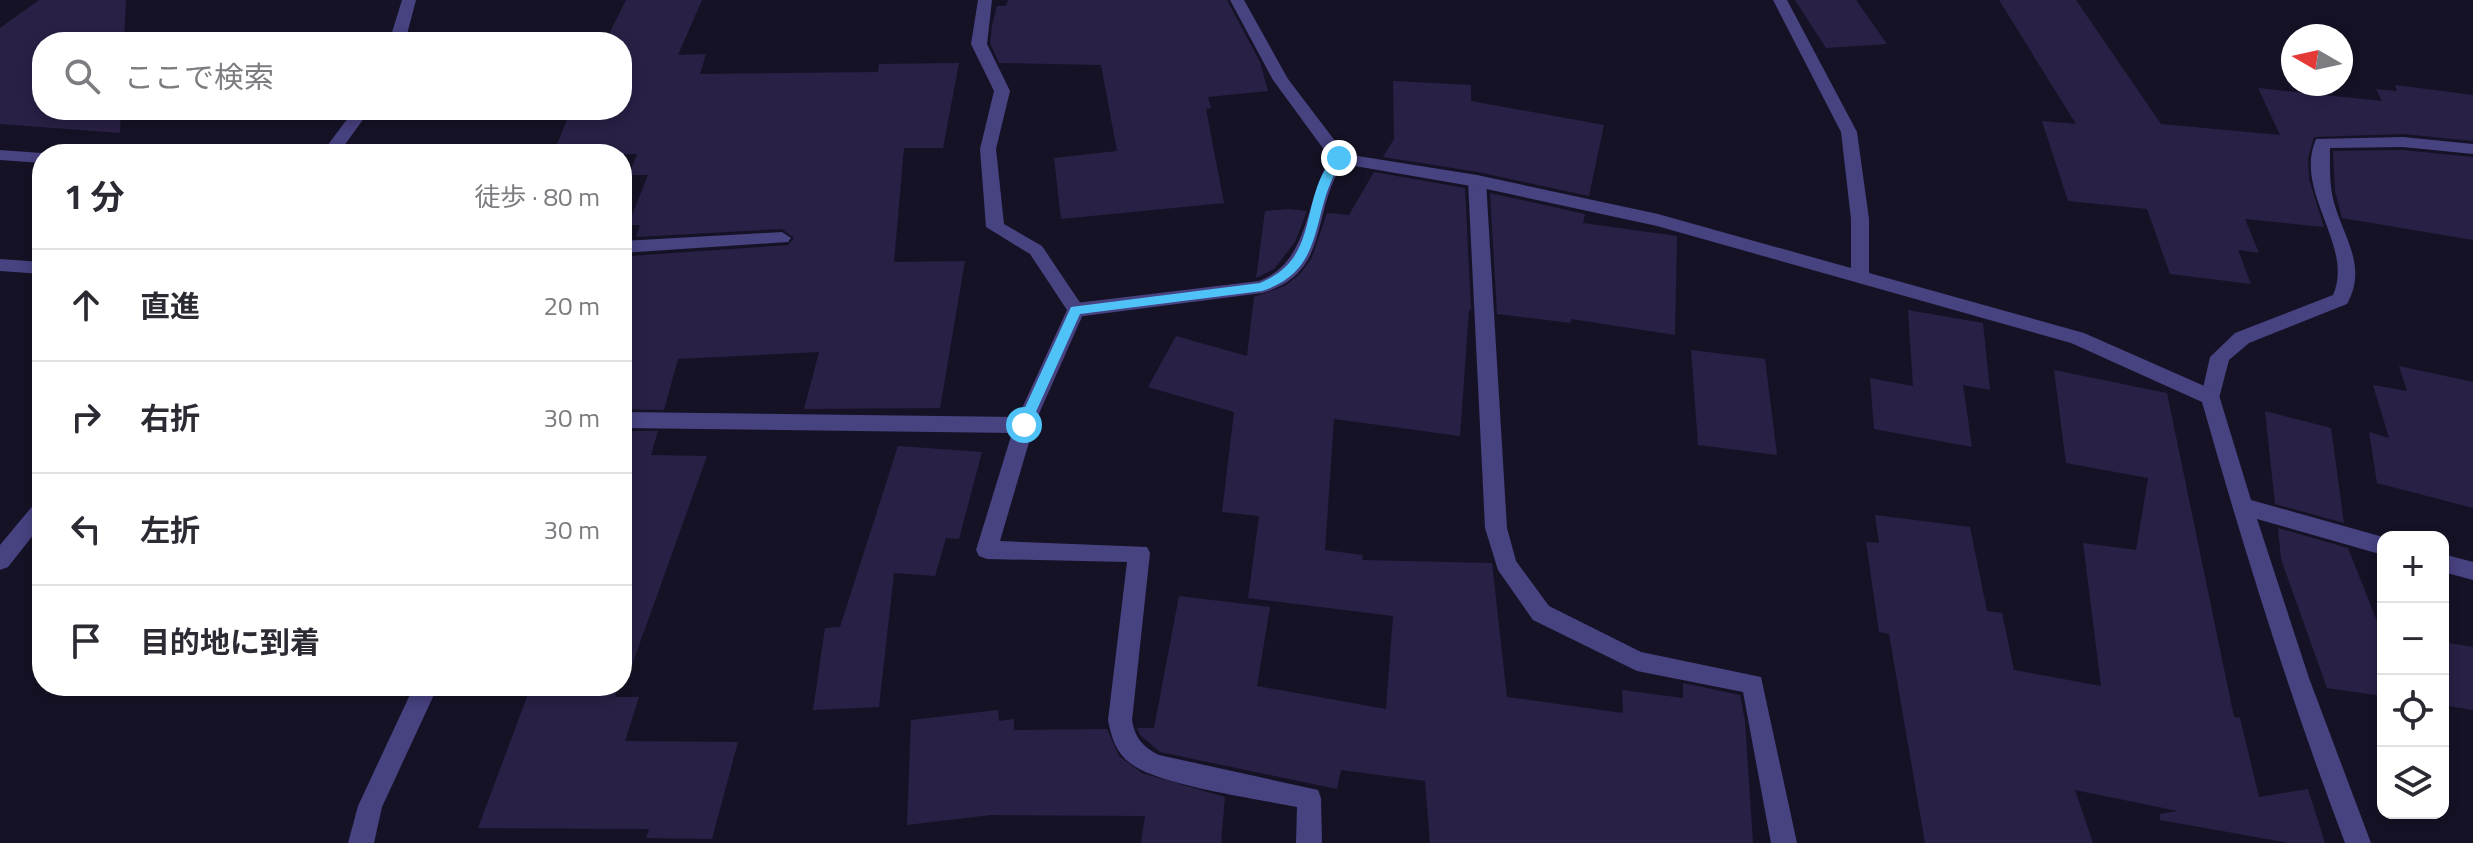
<!DOCTYPE html>
<html lang="ja">
<meta charset="utf-8">
<style>
body{margin:0;font-family:"Titillium Web","Noto Sans JP",sans-serif;background:#f7f7f7;color:#2b2b33}
.controls{position:absolute;right:24px;bottom:24px;display:grid;overflow:hidden;border-radius:16px;box-shadow:0 4px 12px #0003}
.controls button{width:72px;height:72px;display:grid;place-items:center;padding:0;border:0;border-bottom:2px solid #e1e1e2;background:#fff;color:#2b2b33;font:40px sans-serif}
.compass{position:absolute;left:2281px;top:24px;width:72px;height:72px;border-radius:50%;background:#fff;box-shadow:0 4px 12px #0003;rotate:279deg}
.stop{position:absolute;width:24px;height:24px;margin:-18px;border:6px solid #4fc3f7;border-radius:50%;background:#fff}
.stop.end{background:#4fc3f7;border-color:#fff;box-shadow:0 2px 8px #0008}
.list{margin:0;padding:0;list-style:none}
h2{display:flex;justify-content:space-between;align-items:center;height:104px;margin:0;padding:0 32px;font-size:34px}
h2 small{font-size:26px;font-weight:400;color:#7c7c81}
.list li{display:grid;grid-template-columns:52px 1fr auto;gap:24px;align-items:center;box-sizing:border-box;height:112px;padding:0 32px;border-top:2px solid #e1e1e2}
.list b{display:block;font-size:30px;white-space:nowrap}
.list em{font-size:26px;font-style:normal;color:#7c7c81}
.icon{flex:none;width:44px;height:44px;fill:none;stroke:currentColor;stroke-width:2;stroke-linecap:round;stroke-linejoin:round}
.map{position:relative;flex:none;width:2473px;height:843px;overflow:hidden}
.search{position:absolute;background:#fff;box-shadow:0 4px 12px #0003;left:32px;top:32px;width:600px;height:88px;display:flex;align-items:center;gap:20px;box-sizing:border-box;padding:0 28px;border-radius:32px;color:#7c7c81;font-size:30px}
.panel{position:absolute;background:#fff;box-shadow:0 4px 12px #0003;left:32px;top:144px;width:600px;height:552px;border-radius:32px}
.map>svg:first-child{display:block}
.building{fill:#292045}
.lines{fill:none;stroke-linecap:round;stroke-linejoin:round}
.lane{fill:#474280;fill-rule:evenodd}
.street{fill:#474280;fill-rule:evenodd}
.route{fill:#4fc3f7}
</style>
<div class="map">
<svg width="2473" height="843" viewBox="0 0 2473 843">
<rect width="100%" height="100%" fill="#161226"/>
<!-- building -->
<path class="building" d="M39 0H126L124 42H42V110H121L120 133 0 124V28Z
M626 0H702L678 55 706 54 700 74 878 72 879 64 959 63 943 148H904L894 262 965 261 940 408 804 409 819 352 678 359 664 410 622 409V277L630 256 788 245 794 238 782 229 636 237 640 225H628L648 175H629L637 154H553L571 110H622V42H605Z
M1008 0H1227L1260 62 1268 91 1208 97 1211 108 1206 109 1224 203 1061 219 1054 158 1117 151 1101 65 999 63 990 43 992 26 997 6H1006Z
M1795 0H1856L1887 44 1826 48Z
M1999 0H2076L2161 124 2280 135 2258 88 2382 101 2376 89 2397 91 2395 85 2473 95V141L2403 134 2314 137 2308 158 2309 179 2324 227 2245 219 2259 253 2238 250 2251 284 2170 274 2147 209 2068 201 2042 121 2076 124Z
M1393 81 1471 85V101L1604 125 1589 196 1478 172 1383 157 1394 139Z
M2403 150 2473 157V240L2342 218 2335 191 2333 151Z
M1374 172 1465 188 1471 310H1469L1460 436 1334 419 1325 550 1363 555 1362 560 1492 563 1507 697 1623 713 1622 690 1683 698V683L1740 695 1745 721 1753 843H1430L1425 781 1341 770 1337 789 1160 752 1140 735 1137 728H1154L1179 596 1270 607 1257 686 1386 709 1393 616 1248 598 1259 516 1222 512 1234 412 1148 387 1176 336 1247 356 1254 297 1285 286 1301 273 1312 257 1327 213 1349 215Z
M1490 193 1585 214 1583 223 1677 236 1675 335 1571 319V323L1497 314Z
M1289 209 1307 211 1295 242 1274 269 1256 278 1265 211Z
M1908 310 1983 323 1990 390 1963 385 1972 447 1874 429 1870 378 1913 386Z
M1691 350 1765 359 1777 455 1698 445Z
M2399 366 2473 382V508L2377 483 2369 432 2389 438 2373 385 2407 391Z
M2054 370 2167 393 2234 717 2240 718 2259 797 2308 789 2325 843H2290L2160 820V814L2178 811 2075 790 2093 843H1925L1889 634 1879 632 1866 542 1879 543 1875 515 1970 527 1987 611 2002 613 2014 670 2101 686 2083 543 2136 550 2148 478 2066 463Z
M2265 411 2331 428 2344 523 2275 504Z
M622 431H658L651 455 707 456 628 676 622 675Z
M898 446 982 452 959 539 946 538 935 576 894 573 879 707 813 710 825 628 840 627Z
M2278 528 2348 548 2380 629 2383 630V696L2327 688 2281 559Z
M2443 642 2473 647V710L2443 705Z
M531 686 618 687 615 697H639L625 741 738 742 712 839 646 838 649 829 478 828Z
M998 710 999 721 1014 719V730L1107 729 1119 756 1142 773 1225 797 1221 843H1141L1145 816 991 815 907 825 911 720Z"/>
<g class="lines">
<!-- lane -->
<path class="lane" d="M978 0H992L987 44 1010 91 996 149 1004 224 1042 246 1085 310 1034 425 1000 541 1147 547 1150 553 1132 720C1135 738 1143 747 1159 755L1318 790 1321 798 1322 843H1296L1297 807C1259 799 1156 785 1130 763 1116 753 1111 736 1108 720L1127 562 987 559 979 556 976 550 1012 433 622 428V412L1018 417 1067 310 1030 254 986 227 980 149 994 91 971 44Z
M1230 0H1244L1288 79 1345 154 1347 158 1345 162H1333L1273 80Z
M2403 137 2473 144V154L2403 147 2330 148C2330 168 2329 187 2335 206 2346 241 2367 268 2347 304L2249 343 2229 360 2218 402H2204L2201 397 2210 357 2235 333 2333 295C2355 246 2293 192 2316 139Z
M1477 175 1486 181 1507 528 1516 561 1549 606 1641 652 1761 677 1797 843H1771L1743 692 1637 671 1533 620 1498 570 1485 528 1468 181Z"/>
<!-- street -->
<path class="street" d="M402 0H416L405 42H389Z
M1773 0H1787L1857 132 1869 219V273L2084 333 2218 392 2251 500 2383 537V555L2257 519 2309 678 2371 843H2345C2290 698 2244 550 2202 402L2071 343 1657 226 1477 187 1343 164C1310 212 1332 273 1262 293L1076 317 1067 310 1076 303 1259 281C1312 261 1304 196 1333 154L1339 153 1477 175 1658 214 1851 268V219L1841 132Z
M354 110H370L338 154H321Z
M0 150 42 153 47 154H42V163L0 160Z
M782 232 791 238 788 242 622 253V241Z
M0 259 42 262V274L0 271Z
M42 500V524L8 567 0 570V545L35 503Z
M2443 554 2473 562V580L2443 572Z
M414 686H438L382 807 374 843H348L358 806Z"/>
</g>
<!-- route -->
<path class="route" d="M1335 156 1345 158C1307 206 1332 268 1262 291L1080 314 1030 425 1028 429H1019L1017 425 1071 307 1260 283C1323 257 1297 198 1335 156Z"/>
</svg>
<div class="controls">
<button>+</button>
<button>−</button>
<button><svg class="icon" aria-label="locate" viewBox="0 0 24 24"><circle cx="12" cy="12" r="6"/><path d="M12 2v4M12 18v4M2 12h4M18 12h4"/></svg></button>
<button><svg class="icon" aria-label="layers" viewBox="0 0 24 24"><path d="M12 4l9 5-9 5-9-5zM3 14l9 5 9-5"/></svg></button>
</div>
<svg class="compass" viewBox="-18 -18 36 36"><path d="M0-13l5 13h-10z" fill="#e53935"/><path d="M0 13l5-13h-10z" fill="#7c7c81"/></svg>
<div class="stop" style="left:1024px;top:425px"></div>
<div class="stop end" style="left:1339px;top:158px"></div>
<div class="search"><svg class="icon" aria-label="search" viewBox="0 0 24 24"><circle cx="10" cy="10" r="6"/><path d="M15 15l6 6"/></svg>ここで検索</div>
<section class="panel">
<h2>1 分<small>徒歩 · 80 m</small></h2>
<ul class="list">
<li><svg class="icon" aria-label="ahead" viewBox="0 0 24 24"><path d="M12 20V5M6 11l6-6 6 6"/></svg><div><b>直進</b></div><em>20 m</em></li>
<li><svg class="icon" aria-label="right" viewBox="0 0 24 24"><path d="M7 20v-9h11M14 6l5 5-5 5"/></svg><div><b>右折</b></div><em>30 m</em></li>
<li><svg class="icon" aria-label="left" viewBox="0 0 24 24"><path d="M17 20v-9H6M10 6l-5 5 5 5"/></svg><div><b>左折</b></div><em>30 m</em></li>
<li><svg class="icon" aria-label="arrive" viewBox="0 0 24 24"><path d="M6 21V4h12l-3 4 3 4H6"/></svg><div><b>目的地に到着</b></div></li>
</ul>
</section>
</div>
